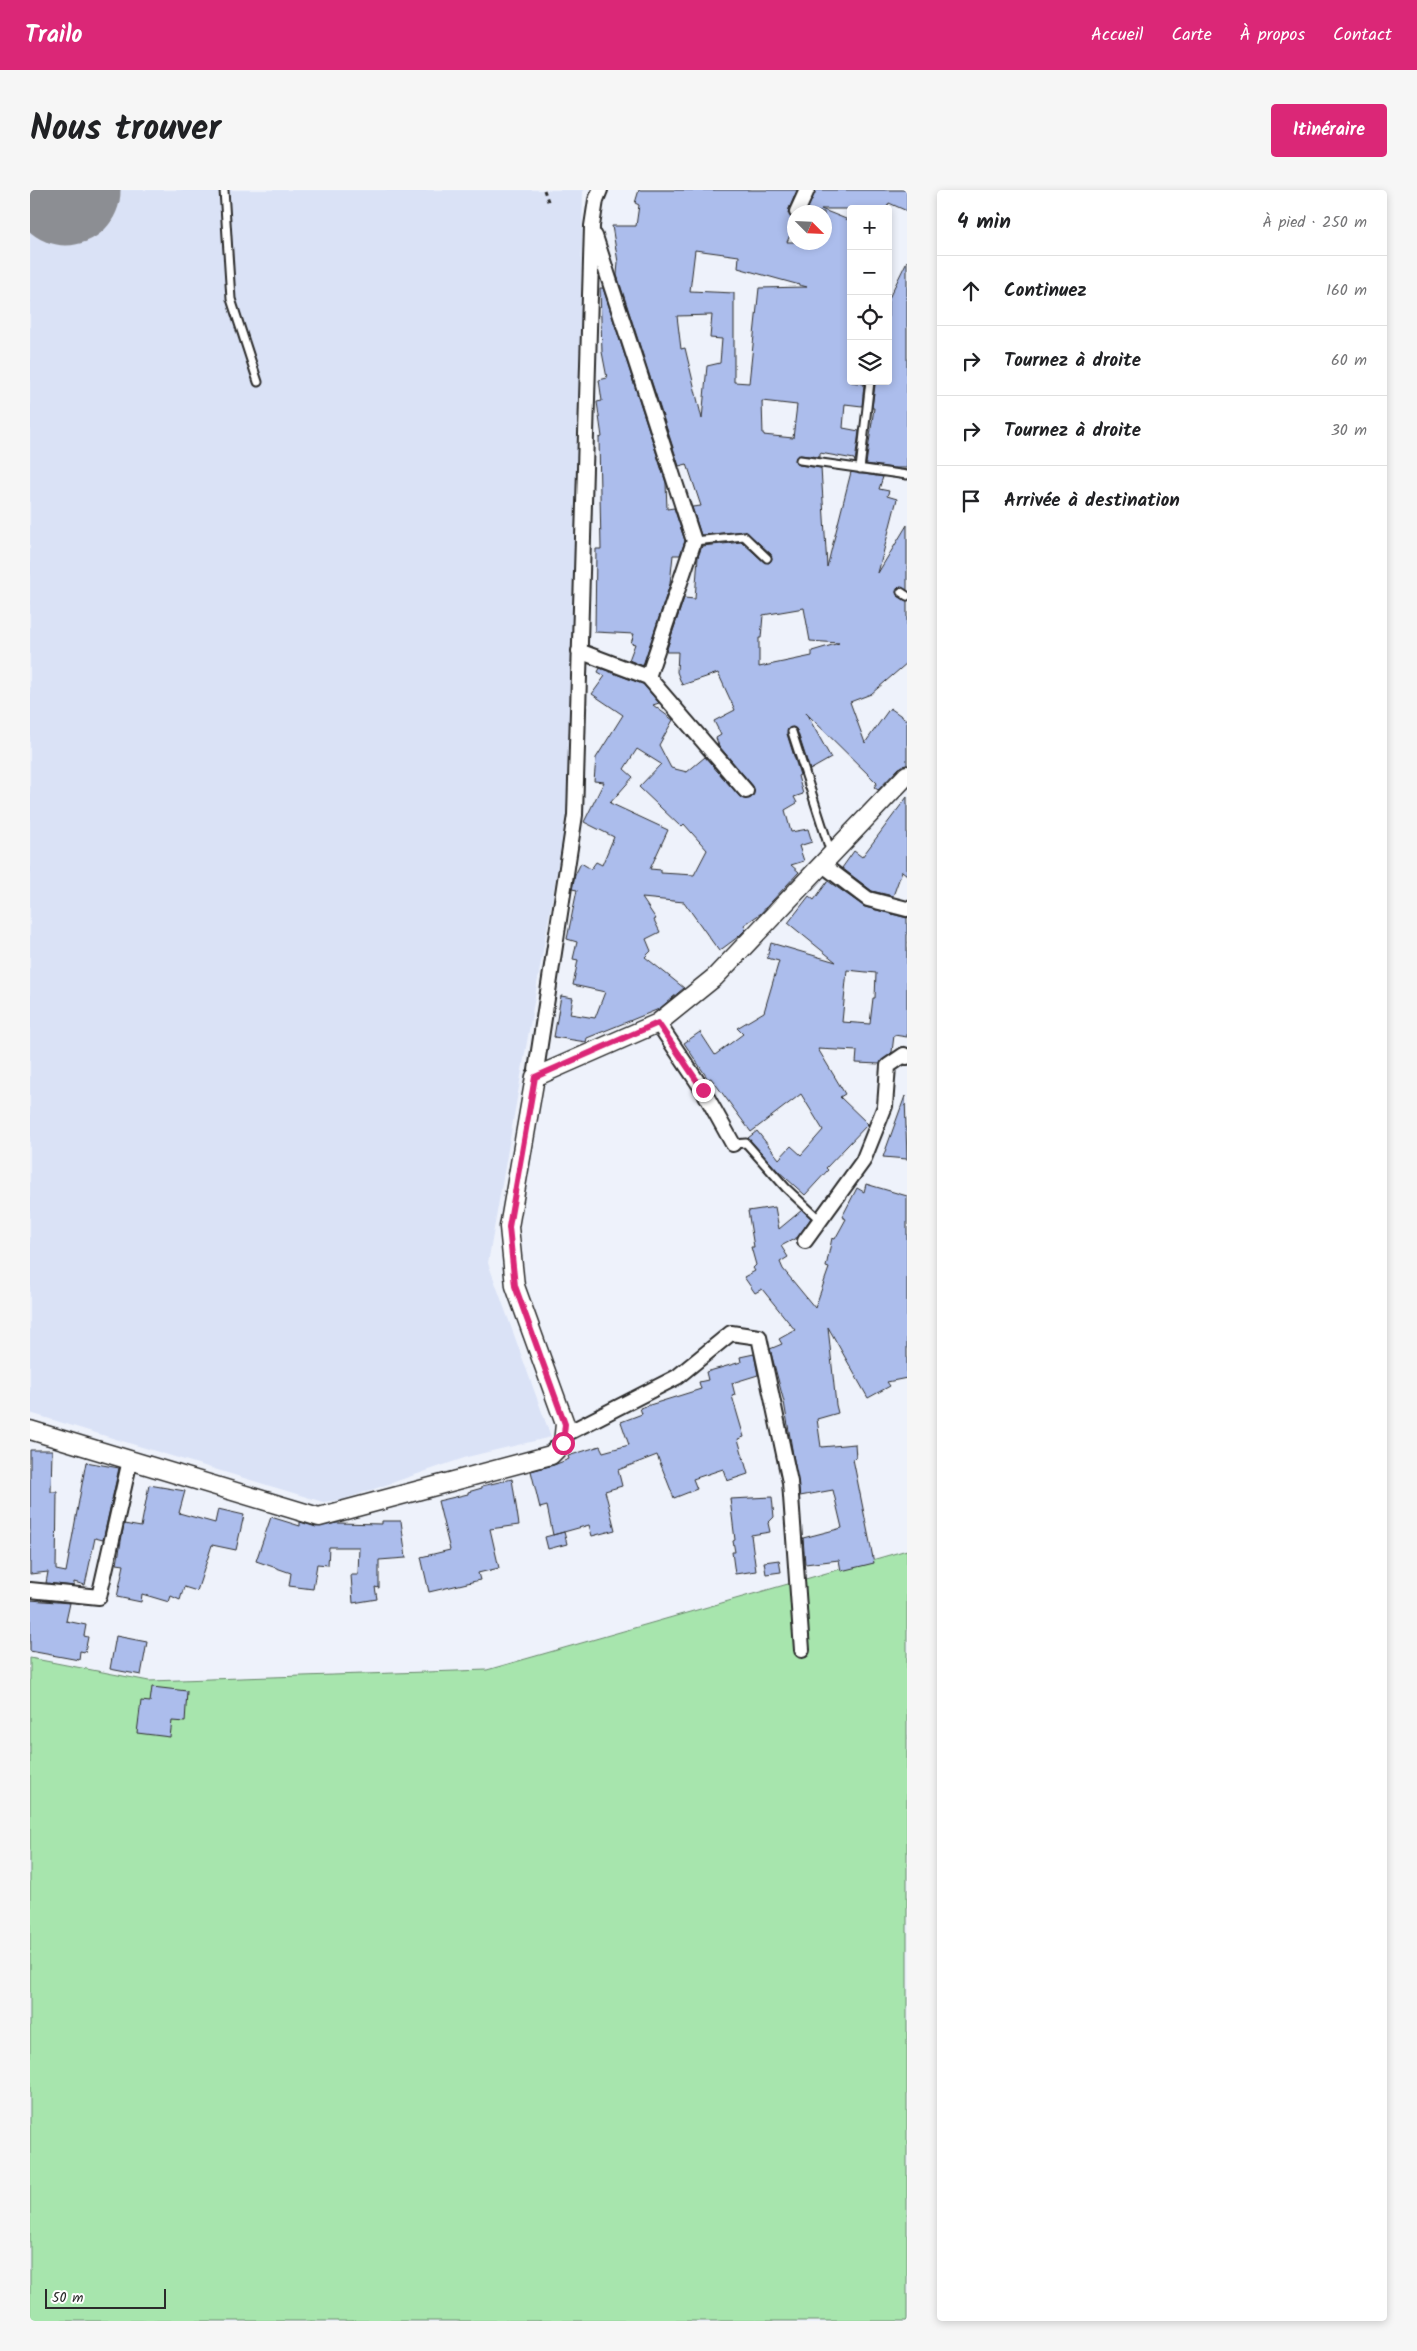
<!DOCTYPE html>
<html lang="fr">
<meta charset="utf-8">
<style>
body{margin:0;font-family:Kalam,sans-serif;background:#f6f6f6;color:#202124}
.controls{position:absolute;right:15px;top:15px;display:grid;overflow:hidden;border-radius:5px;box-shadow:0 2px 8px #0003}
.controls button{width:45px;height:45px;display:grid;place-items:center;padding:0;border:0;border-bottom:1px solid #e0e0e0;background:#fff;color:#202124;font:25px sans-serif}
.compass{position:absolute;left:757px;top:15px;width:45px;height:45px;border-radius:50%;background:#fff;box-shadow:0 2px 8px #0003;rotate:114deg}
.scale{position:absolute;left:15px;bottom:12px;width:121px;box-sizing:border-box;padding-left:5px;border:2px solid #2b2b2b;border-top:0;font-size:14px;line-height:18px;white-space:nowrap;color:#2b2b2b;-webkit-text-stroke:4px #fff;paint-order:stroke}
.stop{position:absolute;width:15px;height:15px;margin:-11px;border:4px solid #db2777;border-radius:50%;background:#fff}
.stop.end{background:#db2777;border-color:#fff;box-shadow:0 1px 5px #0008}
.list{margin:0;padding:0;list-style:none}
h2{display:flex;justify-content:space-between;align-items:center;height:65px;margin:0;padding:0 20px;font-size:21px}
h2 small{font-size:16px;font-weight:400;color:#757577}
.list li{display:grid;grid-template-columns:32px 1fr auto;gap:15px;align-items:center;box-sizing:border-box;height:70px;padding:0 20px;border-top:1px solid #e0e0e0}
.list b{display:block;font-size:19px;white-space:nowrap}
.list em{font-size:16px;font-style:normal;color:#757577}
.icon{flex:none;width:28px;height:28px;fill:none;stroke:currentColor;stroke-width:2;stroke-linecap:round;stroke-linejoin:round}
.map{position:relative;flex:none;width:877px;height:2131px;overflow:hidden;border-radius:5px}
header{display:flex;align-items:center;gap:30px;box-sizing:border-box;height:70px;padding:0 25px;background:#db2777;color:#fff}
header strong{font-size:24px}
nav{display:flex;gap:28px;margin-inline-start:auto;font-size:18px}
.intro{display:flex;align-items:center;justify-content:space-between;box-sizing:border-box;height:120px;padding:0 30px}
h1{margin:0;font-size:35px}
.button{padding:12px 22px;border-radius:5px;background:#db2777;color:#fff;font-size:18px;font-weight:700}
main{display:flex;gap:30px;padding:0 30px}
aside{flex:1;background:#fff;border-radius:5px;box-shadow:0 2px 8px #0003}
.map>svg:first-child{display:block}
.built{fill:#dae2f6}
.green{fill:#a7e5ad;stroke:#69886c}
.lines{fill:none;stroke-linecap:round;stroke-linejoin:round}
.runway{stroke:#8c8e93;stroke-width:109}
.building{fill:#acbdec;stroke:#2b2b2b;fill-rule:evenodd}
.service-casing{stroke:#2b2b2b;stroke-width:11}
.minor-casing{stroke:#2b2b2b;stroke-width:18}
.tertiary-casing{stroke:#2b2b2b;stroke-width:21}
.path{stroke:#2b2b2b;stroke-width:3;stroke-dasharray:4 4;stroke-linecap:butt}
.service{stroke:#fff;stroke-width:7}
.minor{stroke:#fff;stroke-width:14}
.tertiary{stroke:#fff;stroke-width:18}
.route{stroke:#db2777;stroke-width:6}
</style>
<header>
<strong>Trailo</strong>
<nav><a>Accueil</a><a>Carte</a><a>À propos</a><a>Contact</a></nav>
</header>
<div class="intro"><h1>Nous trouver</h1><a class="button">Itinéraire</a></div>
<main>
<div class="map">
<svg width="877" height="2131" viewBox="0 0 877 2131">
<rect width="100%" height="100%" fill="#eef2fb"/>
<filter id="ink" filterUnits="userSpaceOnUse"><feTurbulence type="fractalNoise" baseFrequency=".02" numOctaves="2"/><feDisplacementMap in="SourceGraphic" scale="10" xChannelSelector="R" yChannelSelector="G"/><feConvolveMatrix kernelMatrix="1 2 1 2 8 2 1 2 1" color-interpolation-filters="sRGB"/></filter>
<g filter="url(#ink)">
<!-- built -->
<path class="built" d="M0 0H553L542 580 539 629 531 659 458 1073 521 1247 437 1267 312 1310 293 1312 0 1223Z"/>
<!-- green -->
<path class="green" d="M877 1360V2131H0V1468L119 1491 457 1480Z"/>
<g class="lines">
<!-- runway -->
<path class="runway" d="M36 0V1"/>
</g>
<!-- building -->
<path class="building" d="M609 0H767L759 19 758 23 764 30V36L757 52H794V22H776L786 0H877V21L859 13 856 19H791L821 31V192L834 194 832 216 815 214 813 238 829 241 825 272 824 269 790 263V267L770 265 765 270 769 275 791 278 797 377 821 282 853 287 849 299 859 301 857 306 867 309 848 383 877 335V400L869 397 866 402 868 406 877 411V473L841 504 820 512 835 553 860 518 877 530V575L869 578 848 600 844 597 847 593 776 523 801 568 780 580 767 540 763 537 758 539 757 544 770 585 768 586 773 604 764 607 767 613 755 620 761 642 778 639 782 652 769 656 774 671 761 675 769 682 730 724 714 735 716 739 708 747 689 761 654 712 612 708 626 729 624 730 630 742 616 749 621 761 615 767 654 798 629 819 557 848 556 852 524 847 531 806 543 808 540 824 565 828 575 802 543 795 548 770 543 769 547 752 537 749 547 700 542 699 545 685 551 673 561 679 566 672 572 675 584 647 554 632 574 592 564 591 566 568 593 525 562 504 575 486 568 482 570 478 613 494 629 513 623 515 643 530 629 555 641 578 657 582 675 567 710 607 714 609 721 608 724 603 723 596 689 556 686 548 691 545 684 531 705 520 688 483 652 495 647 482 648 462H636L654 408 665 409 668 367 672 356 712 352 734 372 739 373 742 369 741 364 715 341 671 345 662 317 671 316 657 274 649 276 587 85 588 72 582 36H606L609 15 605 13ZM665 60 709 66 708 78 777 97 729 98 719 193 704 192V103L660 101ZM682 125 680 148 692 149 690 173 677 176 672 229 655 158 651 159 647 126ZM732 211 767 215 763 248 733 245ZM774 418 780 451 809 453 782 461V466L729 477V448H731L733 425ZM607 559 631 574 609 597 651 637 654 634 677 660 664 685 631 683V680L620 679 638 640 580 613 603 587 594 579Z
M877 71V278H863L836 274 844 218H842L845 195 846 191H858V110Z
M570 98H573L636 293 637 319 644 318 655 351 650 365H643L640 394 613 476 599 470 605 454 601 453 604 444 565 442 566 359H571L569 248 572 247 567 212 572 211 569 190 577 188 572 162Z
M877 607V685L872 681 863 706 842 701 812 678 824 661 832 667Z
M798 691 835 717 877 728V847L864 845 862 862 850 874 826 873 827 861 788 859 815 904 810 907 838 934 796 978 798 980 775 1005 747 980 718 948 727 941 749 969 761 956 771 965 793 940 771 904 721 942 681 888 678 889 654 853 670 842 685 865 713 844 707 838 734 822 749 771 737 768 741 753 806 772 758 733 779 706 784 710ZM817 780 846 783 845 808H843L840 834 812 832Z
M875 906 877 969 853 967Z
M836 994 877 1006V1188L857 1192 860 1196 838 1208 798 1137 806 1215 808 1223 787 1229 791 1257 825 1254 826 1268 823 1269 844 1373 811 1381 809 1370 775 1374 773 1348 812 1338 803 1300 770 1306 754 1212 740 1159 752 1154 749 1149 765 1140 732 1099 725 1103 714 1087 725 1081 723 1078 726 1075 721 1057H724L718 1021 745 1017 749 1039 772 1020 781 1028 768 1047 751 1056 758 1067 750 1072 753 1079 785 1118 799 1078 796 1077 802 1048 805 1049 816 1029 812 1027 827 998 834 1002Z
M724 1164 728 1185 702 1193 705 1205 702 1206 714 1247 708 1249 718 1284 697 1291 693 1279 663 1289 667 1299 644 1308 627 1265 588 1280 592 1296 575 1301 585 1340 562 1346 559 1335 523 1345 517 1316 510 1318 501 1281 524 1275 539 1269 538 1266 570 1256 573 1262 599 1255 591 1232 612 1224 610 1218 671 1199 669 1192 678 1190 676 1182 711 1172 710 1167Z
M0 1260H22L21 1302H27L26 1380 36 1382 56 1272 89 1278 73 1350 65 1348 55 1395 44 1392V1396L16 1393 18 1382 0 1384Z
M482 1289 489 1335 460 1339 469 1378 448 1383 450 1390 399 1402 391 1367 420 1360 408 1311 438 1304V1302L452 1298V1296Z
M119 1295 155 1301 149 1323 185 1333 188 1319 214 1325 206 1360 182 1355 167 1401 154 1397 150 1410 141 1406 139 1412 112 1404 111 1412 87 1407 94 1375 87 1374 94 1334 111 1337Z
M742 1307 744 1327 738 1333 740 1342 721 1345 726 1381 705 1384 702 1362H705L703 1351 705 1350 700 1309Z
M241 1327 270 1336V1332L286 1337 307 1333 352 1334V1331H371L376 1368 349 1370V1398L345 1397 347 1409 323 1413 321 1385H328L329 1357H299L298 1375 287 1374 283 1399 259 1396 261 1383 226 1371Z
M534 1342 537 1354 518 1359 515 1347Z
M749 1370 751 1382 736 1384 734 1372Z
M0 1410 40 1413 36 1431 56 1435 54 1446 58 1447 55 1462 50 1461 49 1470 0 1461Z
M86 1446 117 1452 111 1485 80 1479Z
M122 1497 157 1501 155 1532 142 1531 140 1547 107 1543 111 1511 120 1512Z"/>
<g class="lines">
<!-- service casing -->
<g class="service-casing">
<path id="service" d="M194 0 201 109 228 192
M770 270 877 285
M830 279 840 191
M664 351 714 346 737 368
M871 402 877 406
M762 542 801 663
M703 954 716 953 756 998 790 1030"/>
</g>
<!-- minor casing -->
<g class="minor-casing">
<path id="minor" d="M767 22 777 0
M565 46 664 351 618 487
M549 461 618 487 716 601
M793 675 838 709 877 719
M628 833 673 900 703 954
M505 887 545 625 562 36 566 10 570 0
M775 1051 833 971 855 916 858 876 874 865 877 867
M534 1245 647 1187 701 1143 729 1147 760 1292 772 1460
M0 1400 69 1407 100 1270"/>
</g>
<!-- tertiary casing -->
<g class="tertiary-casing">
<path id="tertiary" d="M0 1240 289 1327 521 1265 533 1253 535 1234 485 1096 479 1037 505 887 628 833 685 787 877 585"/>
</g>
<!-- path -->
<path class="path" d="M514 0 519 14"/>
<!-- service -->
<use href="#service" class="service"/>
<!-- minor -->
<use href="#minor" class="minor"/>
<!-- tertiary -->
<use href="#tertiary" class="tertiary"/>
</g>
</g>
<g class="lines" filter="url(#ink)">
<!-- route -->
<path class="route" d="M533 1253 535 1234 485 1096 479 1037 505 887 628 833 673 900"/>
</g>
</svg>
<div class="controls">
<button>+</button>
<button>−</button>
<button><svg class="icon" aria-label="locate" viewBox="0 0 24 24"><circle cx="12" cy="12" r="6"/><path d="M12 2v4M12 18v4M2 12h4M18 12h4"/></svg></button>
<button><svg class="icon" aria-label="layers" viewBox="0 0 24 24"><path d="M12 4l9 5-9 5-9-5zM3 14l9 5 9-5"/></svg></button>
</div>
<svg class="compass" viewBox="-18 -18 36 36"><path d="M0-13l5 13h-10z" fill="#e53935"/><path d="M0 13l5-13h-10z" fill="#757577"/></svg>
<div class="scale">50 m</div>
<div class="stop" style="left:533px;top:1253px"></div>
<div class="stop end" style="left:673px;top:900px"></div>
</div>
<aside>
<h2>4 min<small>À pied · 250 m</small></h2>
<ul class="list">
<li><svg class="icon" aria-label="ahead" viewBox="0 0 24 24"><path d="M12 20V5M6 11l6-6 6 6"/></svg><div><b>Continuez</b></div><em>160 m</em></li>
<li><svg class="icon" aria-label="right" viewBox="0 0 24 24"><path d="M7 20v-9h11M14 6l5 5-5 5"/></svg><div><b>Tournez à droite</b></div><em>60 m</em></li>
<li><svg class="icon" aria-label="right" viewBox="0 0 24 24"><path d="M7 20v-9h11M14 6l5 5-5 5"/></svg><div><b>Tournez à droite</b></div><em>30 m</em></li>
<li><svg class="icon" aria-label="arrive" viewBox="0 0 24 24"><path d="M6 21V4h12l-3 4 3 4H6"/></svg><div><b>Arrivée à destination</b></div></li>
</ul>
</aside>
</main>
